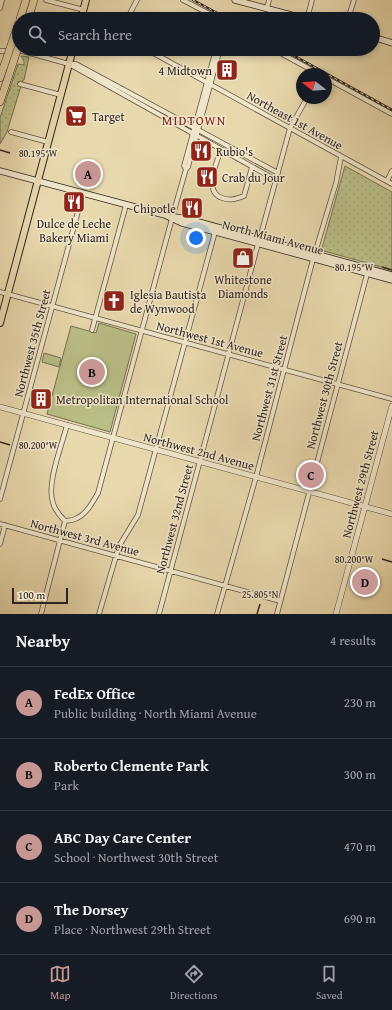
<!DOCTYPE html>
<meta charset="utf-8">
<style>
body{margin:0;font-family:"Gentium Book Plus",serif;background:#20242c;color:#f1f3f6}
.compass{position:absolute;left:296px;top:68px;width:36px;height:36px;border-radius:50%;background:#171b24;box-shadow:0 2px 6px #0003;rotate:287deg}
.scale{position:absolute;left:12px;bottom:10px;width:56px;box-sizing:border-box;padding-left:4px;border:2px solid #302520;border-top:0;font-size:11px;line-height:14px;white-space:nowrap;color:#302520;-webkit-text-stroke:3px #f0e6ca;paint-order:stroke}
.you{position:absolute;left:196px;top:238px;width:14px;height:14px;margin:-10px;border:3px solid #fff;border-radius:50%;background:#1a73e8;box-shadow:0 0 0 6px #1a73e833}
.badge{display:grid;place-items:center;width:26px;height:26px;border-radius:50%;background:#c59692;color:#111;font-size:13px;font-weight:700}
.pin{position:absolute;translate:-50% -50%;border:2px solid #fff;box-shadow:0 1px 4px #0006}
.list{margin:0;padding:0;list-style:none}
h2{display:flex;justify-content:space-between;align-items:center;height:52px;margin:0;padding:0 16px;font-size:17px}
h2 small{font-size:13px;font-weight:400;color:#9ea1a6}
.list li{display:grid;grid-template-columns:26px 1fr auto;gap:12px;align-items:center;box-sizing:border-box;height:72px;padding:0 16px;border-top:1px solid #363941}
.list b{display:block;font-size:15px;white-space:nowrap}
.list p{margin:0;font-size:13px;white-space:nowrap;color:#9ea1a6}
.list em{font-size:13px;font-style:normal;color:#9ea1a6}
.icon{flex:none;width:22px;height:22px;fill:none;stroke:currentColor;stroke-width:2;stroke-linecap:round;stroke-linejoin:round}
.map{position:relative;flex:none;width:392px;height:614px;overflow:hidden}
.search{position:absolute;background:#171b24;box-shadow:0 2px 6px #0003;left:12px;right:12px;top:12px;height:44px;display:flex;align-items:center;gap:10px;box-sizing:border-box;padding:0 14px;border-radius:22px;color:#9ea1a6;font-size:15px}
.sheet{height:340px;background:#171b24}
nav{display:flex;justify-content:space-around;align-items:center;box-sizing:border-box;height:56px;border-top:1px solid #363941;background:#171b24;font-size:11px;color:#9ea1a6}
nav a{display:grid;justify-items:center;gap:2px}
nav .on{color:#c59692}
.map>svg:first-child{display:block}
.grass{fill:url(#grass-dots);stroke:#757254}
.park{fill:#babe87;stroke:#757254}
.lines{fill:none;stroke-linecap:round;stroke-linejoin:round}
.minor-casing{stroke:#5e5243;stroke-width:5.5}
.tertiary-casing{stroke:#5e5243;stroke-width:6}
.secondary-casing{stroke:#302520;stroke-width:7}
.primary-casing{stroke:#302520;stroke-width:8}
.motorway-casing{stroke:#302520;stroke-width:8}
.minor{stroke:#f0e6ca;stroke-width:4}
.tertiary{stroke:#f0e6ca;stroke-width:5}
.secondary{stroke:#f0e6ca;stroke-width:5.5}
.primary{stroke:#e8d8ad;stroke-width:6}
.motorway{stroke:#e8d8ad;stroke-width:7}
.rail-casing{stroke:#302520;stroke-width:2.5}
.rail{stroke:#f0e6ca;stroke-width:1;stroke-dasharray:3;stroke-linecap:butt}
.motorway-bridge-casing{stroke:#302520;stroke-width:8;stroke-linecap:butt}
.motorway-bridge{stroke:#e8d8ad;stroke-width:7}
.ticks{fill:none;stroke:#302520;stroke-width:1.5}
.labels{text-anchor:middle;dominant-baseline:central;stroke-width:3;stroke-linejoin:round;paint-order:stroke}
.poi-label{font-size:12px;fill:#302520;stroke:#f0e6ca;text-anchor:start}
.street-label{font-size:12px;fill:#302520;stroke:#f0e6ca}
.neighbourhood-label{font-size:13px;letter-spacing:1px;fill:#7a1f14;stroke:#f0e6ca}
.ticks-label{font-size:10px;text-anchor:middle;fill:#302520;stroke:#f0e6ca;stroke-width:3;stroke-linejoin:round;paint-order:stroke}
</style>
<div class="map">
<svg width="392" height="614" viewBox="0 0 392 614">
<defs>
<pattern id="grass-dots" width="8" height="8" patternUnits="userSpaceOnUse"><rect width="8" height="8" fill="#babe87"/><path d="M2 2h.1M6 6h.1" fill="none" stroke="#a0a374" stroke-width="1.8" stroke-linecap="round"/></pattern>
</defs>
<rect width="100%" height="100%" fill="#e8d8ad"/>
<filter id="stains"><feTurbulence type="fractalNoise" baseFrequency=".005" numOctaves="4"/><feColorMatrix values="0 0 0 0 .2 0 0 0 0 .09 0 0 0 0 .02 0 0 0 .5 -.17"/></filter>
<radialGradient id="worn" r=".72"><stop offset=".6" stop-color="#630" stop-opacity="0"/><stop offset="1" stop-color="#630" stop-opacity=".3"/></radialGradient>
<!-- grass -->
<path class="grass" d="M21 56 29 57 24 80H23L20 89 7 132 0 144V118L18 64 24 65V61Z
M345 166 392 192V270L324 251 322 248Z"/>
<!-- park -->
<path class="park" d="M99 323 136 334 110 432 47 414 71 326 96 333Z
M44 353 61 358 59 367 42 362Z"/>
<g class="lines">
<!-- minor casing -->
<g class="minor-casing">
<path id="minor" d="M46 0 84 10
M183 0 219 19
M0 8 2 0
M267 8 269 0
M83 14 91 19
M127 19 137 0
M307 19 312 0
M348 19 354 0
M146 49 392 184
M273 49 319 74
M0 51H22L69 64H76L278 173
M69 64 276 180
M326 78 392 114
M20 84 61 95
M11 132 48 142
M221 149C217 162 203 192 222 198 231 201 236 199 244 196L252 167
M186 169 184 166 216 49
M387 181 392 171
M260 238 290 128 307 98
M315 253 336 183 341 157
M0 292 392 399
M92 330 126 205
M0 499 83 193
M65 521C68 520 72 521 75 519 86 515 93 502 98 493L174 211 186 169 188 167 220 49
M65 521C60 516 55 510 53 503 46 484 62 445 67 425
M0 524 280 601
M0 544 5 525
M41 614 65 521
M99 614 119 546 138 515 215 232
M159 614 258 244
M217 614 256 477 313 259
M277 614 367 274"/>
</g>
<!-- tertiary casing -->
<g class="tertiary-casing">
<path id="tertiary" d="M0 407 392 514
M336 614 392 406"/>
</g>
<!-- secondary casing -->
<g class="secondary-casing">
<path id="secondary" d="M235 0 306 19
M373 37 392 43
M0 171 165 215 182 223 201 228 392 280
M174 217 184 218 392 275"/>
</g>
<!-- primary casing -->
<g class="primary-casing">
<path id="primary" d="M81 19 86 0
M0 323 73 49"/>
</g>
<!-- motorway casing -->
<g class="motorway-casing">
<path id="motorway" d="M20 19 26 0
M28 19 34 0
M0 78 4 66
M0 102 12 66"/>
</g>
<!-- minor -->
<use href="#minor" class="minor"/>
<!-- tertiary -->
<use href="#tertiary" class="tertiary"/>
<!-- secondary -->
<use href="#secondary" class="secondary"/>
<!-- primary -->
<use href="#primary" class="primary"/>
<!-- motorway -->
<use href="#motorway" class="motorway"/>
<!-- rail casing -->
<g class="rail-casing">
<path id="rail" d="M193 0 228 19
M282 49 392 110"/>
</g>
<!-- rail -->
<use href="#rail" class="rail"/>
<!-- motorway-bridge casing -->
<g class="motorway-bridge-casing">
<path id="motorway-bridge" d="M4 66 19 22
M12 66 19 45"/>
</g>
<!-- motorway-bridge -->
<use href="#motorway-bridge" class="motorway-bridge"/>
</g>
<!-- ticks -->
<path class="ticks" d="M0 150 10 153M382 267 392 270M0 442 10 445M382 559 392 562M257 614 260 604"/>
<!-- icons -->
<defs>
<g id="building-square" transform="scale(1.15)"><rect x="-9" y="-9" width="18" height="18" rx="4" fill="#8f2418" stroke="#f0e6ca"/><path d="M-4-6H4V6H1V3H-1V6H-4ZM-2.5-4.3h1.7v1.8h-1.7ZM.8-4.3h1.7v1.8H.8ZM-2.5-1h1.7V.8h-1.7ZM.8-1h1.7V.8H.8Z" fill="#fff"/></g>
<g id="supermarket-square" transform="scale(1.15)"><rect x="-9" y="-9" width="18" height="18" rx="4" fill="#8f2418" stroke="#f0e6ca"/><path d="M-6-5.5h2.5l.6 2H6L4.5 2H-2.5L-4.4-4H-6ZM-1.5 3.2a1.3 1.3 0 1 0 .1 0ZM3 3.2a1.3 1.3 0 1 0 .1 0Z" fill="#fff"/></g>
<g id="restaurant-square" transform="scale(1.15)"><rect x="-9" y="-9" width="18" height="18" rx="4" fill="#8f2418" stroke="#f0e6ca"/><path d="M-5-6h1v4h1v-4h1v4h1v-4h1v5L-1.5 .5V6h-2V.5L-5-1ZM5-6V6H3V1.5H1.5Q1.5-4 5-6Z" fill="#fff"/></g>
<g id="shop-square" transform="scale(1.15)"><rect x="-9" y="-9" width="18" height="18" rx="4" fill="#8f2418" stroke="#f0e6ca"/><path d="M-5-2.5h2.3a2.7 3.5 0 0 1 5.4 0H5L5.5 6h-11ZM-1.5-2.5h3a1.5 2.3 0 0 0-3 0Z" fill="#fff"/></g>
<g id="church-square" transform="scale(1.15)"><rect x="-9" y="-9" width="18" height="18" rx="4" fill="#8f2418" stroke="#f0e6ca"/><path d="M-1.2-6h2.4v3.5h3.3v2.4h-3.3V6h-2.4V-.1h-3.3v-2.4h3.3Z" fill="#fff"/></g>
</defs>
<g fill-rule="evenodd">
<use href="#building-square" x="227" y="70"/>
<use href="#supermarket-square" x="76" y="116"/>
<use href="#restaurant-square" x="201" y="151"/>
<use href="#restaurant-square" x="207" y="177"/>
<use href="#restaurant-square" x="74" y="202"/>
<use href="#restaurant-square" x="192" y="208"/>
<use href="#shop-square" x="243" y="258"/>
<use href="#church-square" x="114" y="301"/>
<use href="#building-square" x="41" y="399"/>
</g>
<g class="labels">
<!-- poi labels -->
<g class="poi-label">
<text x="212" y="70" text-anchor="end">4 Midtown</text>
<text x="92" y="116">Target</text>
<text x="216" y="151">Rubio's</text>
<text x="222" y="177">Crab du Jour</text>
<text x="176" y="208" text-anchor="end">Chipotle</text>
<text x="74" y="223" text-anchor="middle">Dulce de Leche<tspan x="74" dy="14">Bakery Miami</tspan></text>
<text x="243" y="279" text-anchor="middle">Whitestone<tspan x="243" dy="14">Diamonds</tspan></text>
<text x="130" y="294">Iglesia Bautista<tspan x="130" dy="14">de Wynwood</tspan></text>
<text x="56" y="399">Metropolitan International School</text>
</g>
<!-- street labels -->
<g class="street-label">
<text transform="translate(295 120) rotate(29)">Northeast 1st Avenue</text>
<text transform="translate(273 237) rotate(15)">North Miami Avenue</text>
<text transform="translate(210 339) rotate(15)">Northwest 1st Avenue</text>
<text transform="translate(32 343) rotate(-75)">Northwest 35th Street</text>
<text transform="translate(269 388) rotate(-75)">Northwest 31st Street</text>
<text transform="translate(324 395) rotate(-75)">Northwest 30th Street</text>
<text transform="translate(199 451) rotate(15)">Northwest 2nd Avenue</text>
<text transform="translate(360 484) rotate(-75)">Northwest 29th Street</text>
<text transform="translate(174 519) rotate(-75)">Northwest 32nd Street</text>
<text transform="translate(85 537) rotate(15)">Northwest 3rd Avenue</text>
</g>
<!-- neighbourhood labels -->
<g class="neighbourhood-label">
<text x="194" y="120">MIDTOWN</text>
</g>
</g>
<g class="ticks-label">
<text x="38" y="157">80.195°W</text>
<text x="354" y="271">80.195°W</text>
<text x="38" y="449">80.200°W</text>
<text x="354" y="563">80.200°W</text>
<text x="260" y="598">25.805°N</text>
</g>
<rect width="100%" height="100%" filter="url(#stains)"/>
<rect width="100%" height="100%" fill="url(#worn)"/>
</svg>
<svg class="compass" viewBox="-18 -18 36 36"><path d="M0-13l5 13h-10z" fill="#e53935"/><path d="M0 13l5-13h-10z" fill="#9ea1a6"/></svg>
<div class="scale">100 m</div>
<div class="you"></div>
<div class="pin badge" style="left:88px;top:174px">A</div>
<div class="pin badge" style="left:92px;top:372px">B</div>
<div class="pin badge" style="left:311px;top:475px">C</div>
<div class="pin badge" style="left:365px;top:582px">D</div>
<div class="search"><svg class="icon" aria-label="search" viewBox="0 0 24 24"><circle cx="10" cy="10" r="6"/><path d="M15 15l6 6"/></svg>Search here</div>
</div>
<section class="sheet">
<h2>Nearby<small>4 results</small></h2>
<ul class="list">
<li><span class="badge">A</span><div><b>FedEx Office</b><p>Public building · North Miami Avenue</p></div><em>230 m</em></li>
<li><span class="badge">B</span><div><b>Roberto Clemente Park</b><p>Park</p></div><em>300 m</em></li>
<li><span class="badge">C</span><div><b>ABC Day Care Center</b><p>School · Northwest 30th Street</p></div><em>470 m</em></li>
<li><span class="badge">D</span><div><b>The Dorsey</b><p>Place · Northwest 29th Street</p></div><em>690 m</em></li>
</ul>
</section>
<nav>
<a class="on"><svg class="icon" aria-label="map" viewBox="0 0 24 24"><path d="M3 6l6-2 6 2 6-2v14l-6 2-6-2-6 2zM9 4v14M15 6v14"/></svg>Map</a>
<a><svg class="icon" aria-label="directions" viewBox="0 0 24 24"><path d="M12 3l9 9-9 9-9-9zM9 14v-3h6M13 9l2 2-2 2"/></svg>Directions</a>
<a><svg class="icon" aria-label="saved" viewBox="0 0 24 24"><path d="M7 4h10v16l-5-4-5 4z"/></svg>Saved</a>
</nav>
